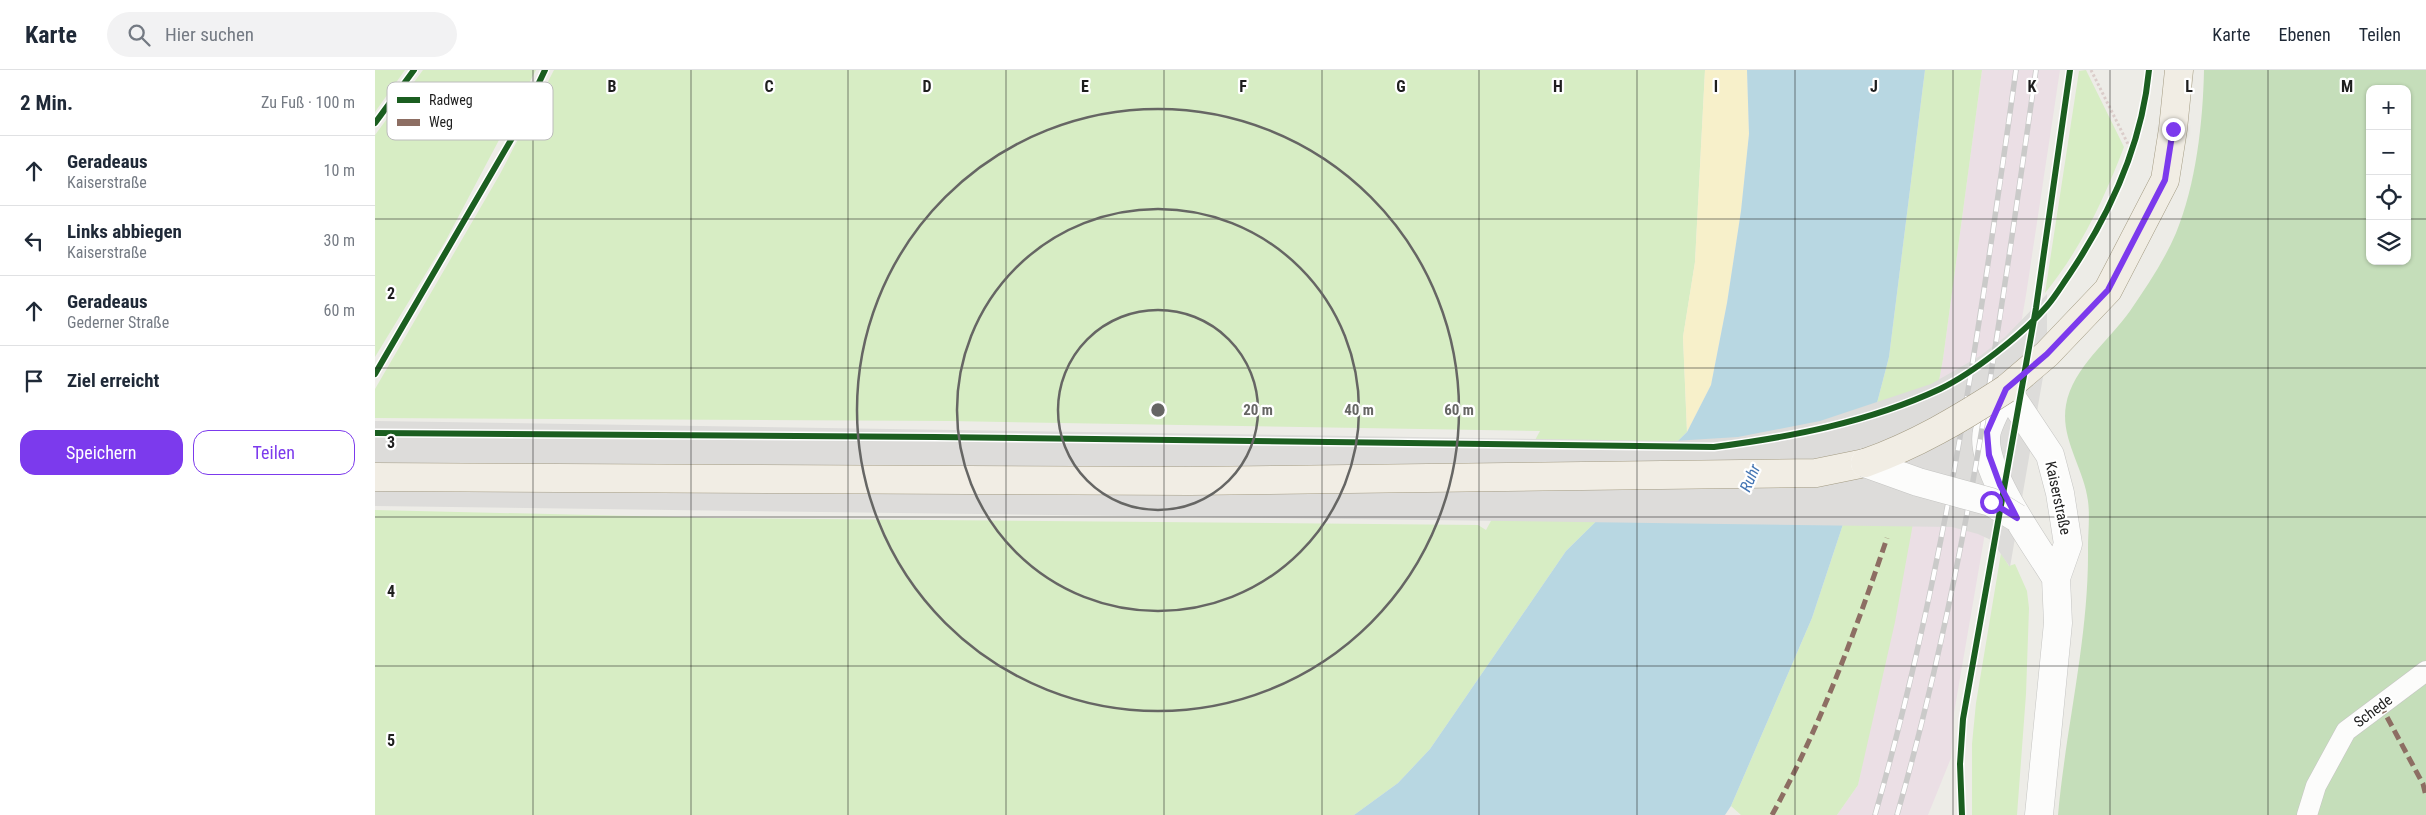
<!DOCTYPE html>
<html lang="de">
<meta charset="utf-8">
<style>
body{margin:0;font-family:"Roboto Condensed",sans-serif;background:#f2f2f3;color:#1f2937}
.controls{position:absolute;right:15px;top:15px;display:grid;overflow:hidden;border-radius:10px;box-shadow:0 1px 4px #0004}
.controls button{width:45px;height:45px;display:grid;place-items:center;padding:0;border:0;border-bottom:1px solid #e0e1e3;background:#fff;color:#1f2937;font:25px sans-serif}
.stop{position:absolute;width:15px;height:15px;margin:-11px;border:4px solid #7c3aed;border-radius:50%;background:#fff}
.stop.end{background:#7c3aed;border-color:#fff;box-shadow:0 1px 5px #0008}
.list{margin:0;padding:0;list-style:none}
h2{display:flex;justify-content:space-between;align-items:center;height:65px;margin:0;padding:0 20px;font-size:21px}
h2 small{font-size:16px;font-weight:400;color:#747a83}
.list li{display:grid;grid-template-columns:32px 1fr auto;gap:15px;align-items:center;box-sizing:border-box;height:70px;padding:0 20px;border-top:1px solid #e0e1e3}
.list b{display:block;font-size:19px;white-space:nowrap}
.list p{margin:0;font-size:16px;white-space:nowrap;color:#747a83}
.list em{font-size:16px;font-style:normal;color:#747a83}
.actions{display:flex;gap:10px;padding:15px 20px}
.actions a{flex:1;padding:11px 0;border:1px solid #7c3aed;border-radius:15px;text-align:center;font-size:18px;color:#7c3aed}
.actions .main{background:#7c3aed;color:#fff}
.icon{flex:none;width:28px;height:28px;fill:none;stroke:currentColor;stroke-width:2;stroke-linecap:round;stroke-linejoin:round}
.map{position:relative;flex:none;width:2051px;height:745px;overflow:hidden}
header{display:flex;align-items:center;gap:30px;box-sizing:border-box;height:70px;padding:0 25px;background:#fff;border-bottom:1px solid #e0e1e3}
header strong{font-size:24px}
nav{display:flex;gap:28px;margin-inline-start:auto;font-size:18px}
.search{width:350px;height:45px;background:#f2f2f3;display:flex;align-items:center;gap:12px;box-sizing:border-box;padding:0 18px;border-radius:28px;color:#747a83;font-size:19px}
main{display:flex}
aside{flex:1;background:#fff}
.map>svg:first-child{display:block}
.industrial{fill:#ebdfe5}
.grass{fill:#d7edc4}
.forest{fill:#c5deba;fill-rule:evenodd}
.sand{fill:#f7f0ca}
.water{fill:#b8d7e2}
.pier{fill:#dddcda}
.lines{fill:none;stroke-linecap:round;stroke-linejoin:round}
.service-casing{stroke:#c5c5c3;stroke-width:21}
.minor-casing{stroke:#c5c5c3;stroke-width:29}
.primary-casing{stroke:#a39b83;stroke-width:29}
.path{stroke:#dbcdca;stroke-width:3;stroke-dasharray:2.5 2.5;stroke-linecap:butt}
.service{stroke:#fcfcfb;stroke-width:20}
.minor{stroke:#fcfcfb;stroke-width:28}
.primary{stroke:#f1ede4;stroke-width:28}
.rail-casing{stroke:#cacac9;stroke-width:5.5}
.rail{stroke:#fff;stroke-width:4;stroke-dasharray:11;stroke-linecap:butt}
.minor-bridge-casing{stroke:#c5c5c3;stroke-width:29;stroke-linecap:butt}
.primary-bridge-casing{stroke:#a39b83;stroke-width:29;stroke-linecap:butt}
.minor-bridge{stroke:#fcfcfb;stroke-width:28}
.primary-bridge{stroke:#f1ede4;stroke-width:28}
.quiet{stroke:#8d6e63;stroke-width:5;stroke-dasharray:10 5;stroke-linecap:butt}
.cycleway-casing{stroke:#fff;stroke-width:9}
.cycleway{stroke:#1b5e20;stroke-width:6}
.route{stroke:#7c3aed;stroke-width:6}
.grid{fill:none;stroke:#1e1e1e;stroke-width:1;stroke-opacity:0.55}
.ring{fill:none;stroke:#666664;stroke-width:2.5}
.labels{text-anchor:middle;dominant-baseline:central;stroke-width:4.5;stroke-linejoin:round;paint-order:stroke}
.street-label{font-size:15px;fill:#1e1e1e;stroke:#fff}
.water-label{font-size:16px;font-style:italic;fill:#4576b4;stroke:#fff}
.key{fill:#fff;stroke:#bcbcbc;stroke-width:1}
.key-label{font-size:14px;fill:#1e1e1e}
.grid-label{font-size:16px;text-anchor:middle;font-weight:bold;fill:#1e1e1e;stroke:#fff;stroke-width:4.5;stroke-linejoin:round;paint-order:stroke}
.centre{fill:#666664;stroke:#fff;stroke-width:2.5}
.ring-label{font-size:15px;text-anchor:middle;font-weight:bold;fill:#666664;stroke:#fff;stroke-width:4.5;stroke-linejoin:round;paint-order:stroke}
</style>
<header>
<strong>Karte</strong>
<div class="search"><svg class="icon" aria-label="search" viewBox="0 0 24 24"><circle cx="10" cy="10" r="6"/><path d="M15 15l6 6"/></svg>Hier suchen</div>
<nav><a>Karte</a><a>Ebenen</a><a>Teilen</a></nav>
</header>
<main>
<aside>
<h2>2 Min.<small>Zu Fuß · 100 m</small></h2>
<ul class="list">
<li><svg class="icon" aria-label="ahead" viewBox="0 0 24 24"><path d="M12 20V5M6 11l6-6 6 6"/></svg><div><b>Geradeaus</b><p>Kaiserstraße</p></div><em>10 m</em></li>
<li><svg class="icon" aria-label="left" viewBox="0 0 24 24"><path d="M17 20v-9H6M10 6l-5 5 5 5"/></svg><div><b>Links abbiegen</b><p>Kaiserstraße</p></div><em>30 m</em></li>
<li><svg class="icon" aria-label="ahead" viewBox="0 0 24 24"><path d="M12 20V5M6 11l6-6 6 6"/></svg><div><b>Geradeaus</b><p>Gederner Straße</p></div><em>60 m</em></li>
<li><svg class="icon" aria-label="arrive" viewBox="0 0 24 24"><path d="M6 21V4h12l-3 4 3 4H6"/></svg><div><b>Ziel erreicht</b></div></li>
</ul>
<div class="actions"><a class="main">Speichern</a><a>Teilen</a></div>
</aside>
<div class="map">
<svg width="2051" height="745" viewBox="0 0 2051 745">
<rect width="100%" height="100%" fill="#edece7"/>
<!-- industrial -->
<path class="industrial" d="M1607 0H1685L1651 225 1579 643 1576 688 1553 745H1462L1483 715 1568 289Z"/>
<!-- grass -->
<path class="grass" d="M0 0H30L0 42Z
M48 0H161L70 172 0 287V65Z
M179 0H1330L1320 192 1308 267 1312 362 1191 481 1055 679 1023 713 979 745H0V440L342 448 1103 455 1111 460 1165 361 574 351 0 348V319L125 104Z
M1550 0H1607L1568 289 1520 552 1483 715 1462 745H1366L1356 736 1437 548 1479 421 1514 287Z
M1711 0 1749 77C1729 129 1706 179 1670 223L1704 1Z
M1626 483 1634 496 1640 494 1652 521 1654 538 1651 624 1642 745H1597V674L1601 633Z"/>
<!-- forest -->
<path class="forest" d="M1829 0H2051V745H1683C1691 656 1714 568 1713 478 1713 463 1715 446 1713 431 1709 398 1685 369 1691 335 1698 297 1734 271 1755 241 1772 216 1789 191 1801 163 1821 115 1828 52 1829 0ZM1995 19H2032V191H1995Z"/>
<!-- sand -->
<path class="sand" d="M1330 0H1372L1374 64 1366 141 1352 233 1336 315 1312 362 1308 267 1320 192Z"/>
<!-- water -->
<path class="water" d="M1372 0H1550L1514 287 1479 421 1437 548 1356 736 1350 745H979L1023 713 1055 679 1191 481 1312 362 1336 315 1352 233 1366 141 1374 64Z"/>
<!-- pier -->
<path class="pier" d="M1672 224V284L1635 497 1616 470 1603 464 1577 457 0 436V351L1298 371 1363 367 1445 351 1556 314 1605 286 1630 267Z"/>
<g class="lines">
<!-- service casing -->
<g class="service-casing">
<path id="service" d="M1932 745 1941 716 1971 661 2051 601"/>
</g>
<!-- minor casing -->
<g class="minor-casing">
<path id="minor" d="M1631 319 1675 385 1685 423 1693 474 1681 508 1683 553 1664 745
M1631 319C1625 333 1616 347 1612 361 1603 398 1662 476 1681 508"/>
</g>
<!-- primary casing -->
<g class="primary-casing">
<path id="primary" d="M1631 319 1672 284 1733 220 1790 110 1798 59 1804 0
M0 407 815 411 1441 403 1490 393"/>
</g>
<!-- path -->
<path class="path" d="M1716 0 1756 80"/>
<!-- service -->
<use href="#service" class="service"/>
<!-- minor -->
<use href="#minor" class="minor"/>
<!-- primary -->
<use href="#primary" class="primary"/>
<!-- rail casing -->
<g class="rail-casing">
<path id="rail" d="M1500 745C1570 502 1606 250 1641 0
M1522 745C1592 502 1625 250 1661 0"/>
</g>
<!-- rail -->
<use href="#rail" class="rail"/>
<!-- minor-bridge casing -->
<g class="minor-bridge-casing">
<path id="minor-bridge" d="M1490 393 1543 412 1616 432 1642 448"/>
</g>
<!-- primary-bridge casing -->
<g class="primary-bridge-casing">
<path id="primary-bridge" d="M1490 393C1541 375 1585 349 1631 319"/>
</g>
<!-- minor-bridge -->
<use href="#minor-bridge" class="minor-bridge"/>
<!-- primary-bridge -->
<use href="#primary-bridge" class="primary-bridge"/>
<!-- quiet -->
<path class="quiet" d="M2005 634 2048 714 2051 726
M1397 745C1445 657 1480 563 1512 468"/>
<!-- cycleway casing -->
<g class="cycleway-casing">
<path id="cycleway" d="M0 53 39 0
M0 304 140 63 170 0
M0 363 560 367 1339 377C1416 367 1494 352 1565 319 1598 303 1648 264 1672 236 1680 227 1687 215 1694 205 1735 144 1767 74 1774 0
M1587 745 1585 694 1588 649 1661 238 1695 0"/>
</g>
<!-- cycleway -->
<use href="#cycleway" class="cycleway"/>
</g>
<g class="lines">
<!-- route -->
<path class="route" d="M1616 432 1642 448 1625 415 1614 385 1612 362 1631 319 1672 284 1733 220 1790 110 1798 59"/>
</g>
<!-- grid -->
<path class="grid" d="M158 0V745M316 0V745M473 0V745M631 0V745M789 0V745M947 0V745M1104 0V745M1262 0V745M1420 0V745M1578 0V745M1735 0V745M1893 0V745M0 149H1995M2032 149H2051M0 298H2051M0 447H2051M0 596H2051"/>
<!-- distance rings -->
<g class="ring">
<circle cx="783" cy="340" r="100"/>
<circle cx="783" cy="340" r="201"/>
<circle cx="783" cy="340" r="301"/>
</g>
<g class="labels">
<!-- street labels -->
<g class="street-label">
<text transform="translate(1683 428) rotate(78)">Kaiserstraße</text>
<text transform="translate(1998 641) rotate(-37)">Schede</text>
</g>
<!-- water labels -->
<g class="water-label">
<text transform="translate(1375 408) rotate(-67)">Ruhr</text>
</g>
</g>
<!-- legend -->
<rect x="12" y="12" width="166" height="58" rx="8" class="key"/>
<rect x="22" y="27" width="23" height="6" fill="#1b5e20"/>
<rect x="22" y="49" width="23" height="7" fill="#8d6e63"/>
<g class="key-label">
<text x="54" y="35">Radweg</text>
<text x="54" y="57">Weg</text>
</g>
<g class="grid-label">
<text x="237" y="22">B</text>
<text x="394" y="22">C</text>
<text x="552" y="22">D</text>
<text x="710" y="22">E</text>
<text x="868" y="22">F</text>
<text x="1026" y="22">G</text>
<text x="1183" y="22">H</text>
<text x="1341" y="22">I</text>
<text x="1499" y="22">J</text>
<text x="1657" y="22">K</text>
<text x="1814" y="22">L</text>
<text x="1972" y="22">M</text>
<text x="16" y="229">2</text>
<text x="16" y="378">3</text>
<text x="16" y="527">4</text>
<text x="16" y="676">5</text>
</g>
<circle cx="783" cy="340" r="8" class="centre"/>
<g class="ring-label">
<text x="883" y="345">20 m</text>
<text x="984" y="345">40 m</text>
<text x="1084" y="345">60 m</text>
</g>
</svg>
<div class="controls">
<button>+</button>
<button>−</button>
<button><svg class="icon" aria-label="locate" viewBox="0 0 24 24"><circle cx="12" cy="12" r="6"/><path d="M12 2v4M12 18v4M2 12h4M18 12h4"/></svg></button>
<button><svg class="icon" aria-label="layers" viewBox="0 0 24 24"><path d="M12 4l9 5-9 5-9-5zM3 14l9 5 9-5"/></svg></button>
</div>
<div class="stop" style="left:1616px;top:432px"></div>
<div class="stop end" style="left:1798px;top:59px"></div>
</div>
</main>
